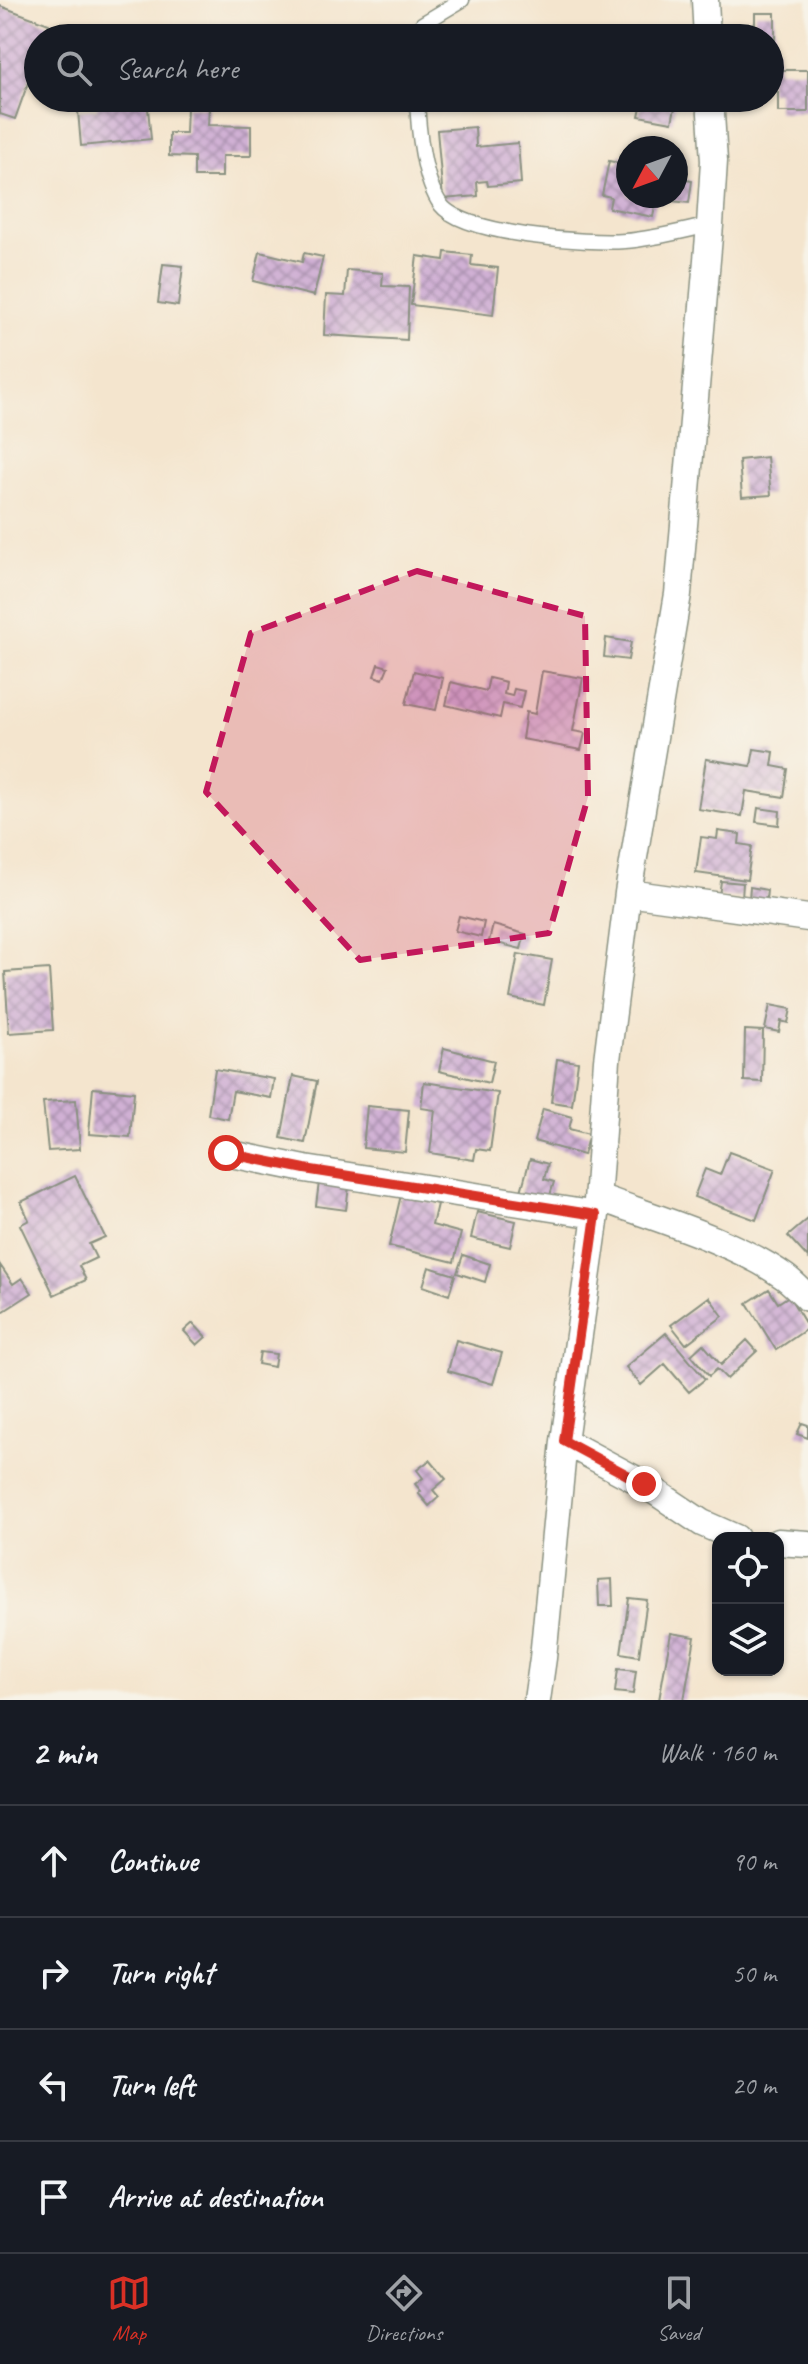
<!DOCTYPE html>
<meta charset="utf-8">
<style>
body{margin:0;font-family:Caveat,sans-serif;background:#20242c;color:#f1f3f6}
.controls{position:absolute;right:24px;bottom:24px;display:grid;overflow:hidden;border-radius:16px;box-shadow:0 2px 6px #0004}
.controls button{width:72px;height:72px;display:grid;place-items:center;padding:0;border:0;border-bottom:2px solid #363941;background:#171b24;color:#f1f3f6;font:40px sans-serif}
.compass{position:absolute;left:616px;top:136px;width:72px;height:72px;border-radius:50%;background:#171b24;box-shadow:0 2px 6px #0004;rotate:229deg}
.stop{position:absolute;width:24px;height:24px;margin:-18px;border:6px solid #d93025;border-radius:50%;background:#fff}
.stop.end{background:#d93025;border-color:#fff;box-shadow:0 2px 8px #0008}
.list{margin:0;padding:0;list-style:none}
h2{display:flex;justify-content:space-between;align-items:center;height:104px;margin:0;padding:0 32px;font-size:34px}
h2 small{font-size:26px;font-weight:400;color:#9ea1a6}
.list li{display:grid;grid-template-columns:52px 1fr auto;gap:24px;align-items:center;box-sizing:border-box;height:112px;padding:0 32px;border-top:2px solid #363941}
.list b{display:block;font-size:30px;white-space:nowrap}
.list em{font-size:26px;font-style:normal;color:#9ea1a6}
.icon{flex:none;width:44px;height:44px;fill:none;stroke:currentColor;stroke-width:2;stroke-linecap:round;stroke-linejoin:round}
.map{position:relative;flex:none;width:808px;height:1700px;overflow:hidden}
.search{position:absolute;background:#171b24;box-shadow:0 2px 6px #0004;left:24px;right:24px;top:24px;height:88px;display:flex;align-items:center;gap:20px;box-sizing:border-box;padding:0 28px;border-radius:44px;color:#9ea1a6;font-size:30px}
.sheet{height:552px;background:#171b24}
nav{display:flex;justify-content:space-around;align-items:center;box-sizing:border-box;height:112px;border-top:2px solid #363941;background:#171b24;font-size:22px;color:#9ea1a6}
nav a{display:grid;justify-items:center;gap:4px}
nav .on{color:#d93025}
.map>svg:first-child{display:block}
.building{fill:url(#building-cross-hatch)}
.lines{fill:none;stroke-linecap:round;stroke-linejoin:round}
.lane-casing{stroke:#8a9181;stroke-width:17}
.street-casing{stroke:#8a9181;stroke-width:29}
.lane{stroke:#fff;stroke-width:14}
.street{stroke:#fff;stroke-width:26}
.route{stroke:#d93025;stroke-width:10}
.marked{fill:#c2185b;fill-opacity:0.2;stroke:#c2185b;stroke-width:6;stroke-dasharray:16 10;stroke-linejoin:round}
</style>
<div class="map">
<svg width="808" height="1700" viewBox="0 0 808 1700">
<defs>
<pattern id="building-cross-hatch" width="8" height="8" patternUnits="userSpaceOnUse" patternTransform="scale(2)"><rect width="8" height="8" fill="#d0b0d4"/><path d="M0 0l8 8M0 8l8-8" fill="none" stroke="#a890ad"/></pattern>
</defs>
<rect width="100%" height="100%" fill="#f7f3e8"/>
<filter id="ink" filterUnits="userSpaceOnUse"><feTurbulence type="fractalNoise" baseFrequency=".0125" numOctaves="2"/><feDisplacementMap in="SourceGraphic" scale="16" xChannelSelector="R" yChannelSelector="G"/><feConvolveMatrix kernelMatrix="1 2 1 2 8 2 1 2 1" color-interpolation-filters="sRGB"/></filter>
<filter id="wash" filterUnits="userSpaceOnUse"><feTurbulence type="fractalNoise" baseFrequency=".006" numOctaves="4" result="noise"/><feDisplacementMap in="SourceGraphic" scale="32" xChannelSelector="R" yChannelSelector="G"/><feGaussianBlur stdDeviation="1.8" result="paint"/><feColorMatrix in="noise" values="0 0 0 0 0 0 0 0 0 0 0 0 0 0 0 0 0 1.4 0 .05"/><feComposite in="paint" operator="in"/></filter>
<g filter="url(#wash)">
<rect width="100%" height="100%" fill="#f4e5ce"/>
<g id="blocks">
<!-- building -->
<path class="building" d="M0 6 49 24 44 38H38V55L15 119 0 114Z
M755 13H775V40H770V38H737V24H755Z
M770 48H778V70H808V112H778V92H770Z
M96 98H147L151 139 81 146 78 111 97 109Z
M445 98H476L477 100 447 105Z
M643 98H677L672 122 639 116Z
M187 107 209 108 208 125 251 126V156H222V177H194V157L169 156V133H186Z
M475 127 476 147 518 143 521 183 488 186 487 181 477 182 478 196 443 199 437 130Z
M620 155 628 157V196H663L662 203 656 202 653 217 609 208 611 197 602 195 609 161 619 163Z
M676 178 692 181 689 203 672 201V196H676Z
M260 252 302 262 304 253 323 257 314 296 253 281Z
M445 252 472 255 471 265 498 268 493 315 411 305 417 256 444 260Z
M163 264 183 266 178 306 158 303Z
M347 270 383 273 382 286 409 287 407 340 324 335 326 295 345 296Z
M767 457 771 495 742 497 739 460Z
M606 638 631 642 628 660 604 657Z
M378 664 388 667 383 679 374 676Z
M414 671 443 678 436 710 406 704Z
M542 671 583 678 573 731 585 733 581 750 522 739 526 712 535 714Z
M489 678 506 682 504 694 512 696 514 689 524 691 520 708 503 704 500 718 446 705 451 682 486 691Z
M754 749 774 752 772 766 788 769 784 797 746 791 742 816 698 809 706 759 751 766Z
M758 808 780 811 779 825 756 822Z
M718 831 740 834 739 844 752 846 747 880 696 873 701 837 717 839Z
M721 881 743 883 742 898 719 896Z
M750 887 767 890 766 900 749 899Z
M459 916 484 922 481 937 455 931Z
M493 925 525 934 521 949 489 941Z
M518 954 552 960 544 1005 510 998Z
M49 969 53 1030 9 1033 5 972Z
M770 1005 791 1009 788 1023 781 1021 779 1032 765 1029Z
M745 1030 763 1031 762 1082 744 1081Z
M444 1048 494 1061 489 1083 439 1071Z
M557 1059 578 1062 572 1105 551 1102Z
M215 1069 274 1079 271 1098 233 1091 228 1119 208 1115Z
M293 1076 317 1081 305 1143 281 1138Z
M424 1082 498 1093 490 1151 476 1149 474 1160 430 1153 435 1110 421 1108Z
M93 1088 134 1092 130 1137 89 1134Z
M76 1100 80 1149 48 1151 43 1102Z
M367 1106 409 1110 405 1152 363 1148Z
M543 1109 572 1117 569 1129 589 1134 583 1155 534 1141Z
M729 1152 775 1169 756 1220 694 1197 705 1169 720 1175Z
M530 1159 548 1164 544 1179 554 1182 548 1202 520 1195Z
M75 1176 105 1237 89 1244 96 1258 79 1266 86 1280 54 1295 20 1225 29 1220 21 1202Z
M319 1182 349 1186 346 1210 316 1206Z
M401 1195 437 1204 432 1225 461 1233 454 1262 389 1246Z
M477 1212 516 1221 510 1247 471 1238Z
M808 1219V1258L788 1236Z
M463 1255 490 1264 485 1282 457 1273Z
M0 1265 13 1284 22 1278 32 1293 1 1313Z
M429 1267 455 1275 449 1295 423 1286Z
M769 1289 778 1303 789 1296 808 1328 776 1350 747 1303Z
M709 1297 723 1316 686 1344 671 1325Z
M193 1323 206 1337 197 1345 184 1331Z
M666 1333 705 1379 689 1392 665 1364 641 1385 626 1367Z
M456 1340 502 1353 493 1384 448 1371Z
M747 1340 757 1351 727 1379 717 1369 709 1376 691 1355 703 1344 721 1365Z
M260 1352 276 1354 274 1367 258 1364Z
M802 1423 808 1425V1438L797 1434Z
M430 1460 446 1479 433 1490 439 1497 429 1506 418 1493 421 1491 415 1484 423 1478 417 1470Z
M612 1579 613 1606H599L598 1580Z
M629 1598 647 1600 639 1656 621 1653Z
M671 1633 695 1637 684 1700H659Z
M618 1669 636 1671 633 1694 615 1692Z"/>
</g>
</g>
<g filter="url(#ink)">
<use href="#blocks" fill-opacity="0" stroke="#8a9181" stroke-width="2"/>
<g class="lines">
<!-- lane casing -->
<g class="lane-casing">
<path id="lane" d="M417 38 422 24 462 0
M417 98C418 128 423 180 441 205 464 235 588 244 625 241 653 239 682 231 710 225"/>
</g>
<!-- street casing -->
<g class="street-casing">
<path id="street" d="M705 0 707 38
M628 893 808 918
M226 1153 305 1169 596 1215
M598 1197C655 1218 737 1242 785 1277 793 1283 801 1291 808 1298
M564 1441 644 1484 702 1523 736 1538
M778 1542 808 1544
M537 1700 543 1658 564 1441 596 1215 607 1060 628 893 678 594 710 225 714 161 710 98"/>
</g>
<!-- lane -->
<use href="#lane" class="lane"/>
<!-- street -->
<use href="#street" class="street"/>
</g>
</g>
<g class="lines" filter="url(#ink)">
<!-- route -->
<path class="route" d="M226 1153 305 1169 596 1215 564 1441 644 1484"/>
</g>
<!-- marked area -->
<path class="marked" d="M417 571 585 616 588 797 549 933 360 960 206 792 251 633Z"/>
</svg>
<div class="controls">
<button><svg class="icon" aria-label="locate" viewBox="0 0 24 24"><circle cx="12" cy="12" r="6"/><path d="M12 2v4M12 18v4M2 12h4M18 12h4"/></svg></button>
<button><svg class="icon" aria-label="layers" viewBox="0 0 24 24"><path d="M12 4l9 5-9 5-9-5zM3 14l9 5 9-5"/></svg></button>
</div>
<svg class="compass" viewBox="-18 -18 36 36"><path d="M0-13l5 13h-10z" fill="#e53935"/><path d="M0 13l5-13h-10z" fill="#9ea1a6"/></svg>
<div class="stop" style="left:226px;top:1153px"></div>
<div class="stop end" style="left:644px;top:1484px"></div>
<div class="search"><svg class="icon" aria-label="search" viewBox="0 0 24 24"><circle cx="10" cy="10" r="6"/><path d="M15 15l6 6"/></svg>Search here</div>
</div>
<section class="sheet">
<h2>2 min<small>Walk · 160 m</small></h2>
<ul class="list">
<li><svg class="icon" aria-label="ahead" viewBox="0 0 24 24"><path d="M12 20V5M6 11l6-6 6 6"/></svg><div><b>Continue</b></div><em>90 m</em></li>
<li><svg class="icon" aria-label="right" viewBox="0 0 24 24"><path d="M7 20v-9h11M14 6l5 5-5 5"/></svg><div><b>Turn right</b></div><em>50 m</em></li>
<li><svg class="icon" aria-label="left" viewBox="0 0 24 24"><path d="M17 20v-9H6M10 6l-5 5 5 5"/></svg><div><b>Turn left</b></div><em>20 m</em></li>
<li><svg class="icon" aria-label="arrive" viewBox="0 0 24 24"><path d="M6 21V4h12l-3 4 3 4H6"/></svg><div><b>Arrive at destination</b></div></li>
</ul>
</section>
<nav>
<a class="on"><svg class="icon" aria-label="map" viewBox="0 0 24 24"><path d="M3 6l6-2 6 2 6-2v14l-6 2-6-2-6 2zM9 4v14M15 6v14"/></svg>Map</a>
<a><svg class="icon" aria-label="directions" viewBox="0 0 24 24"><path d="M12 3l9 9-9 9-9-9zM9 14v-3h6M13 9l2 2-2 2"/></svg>Directions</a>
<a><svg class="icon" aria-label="saved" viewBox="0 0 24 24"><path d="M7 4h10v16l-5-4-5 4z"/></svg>Saved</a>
</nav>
